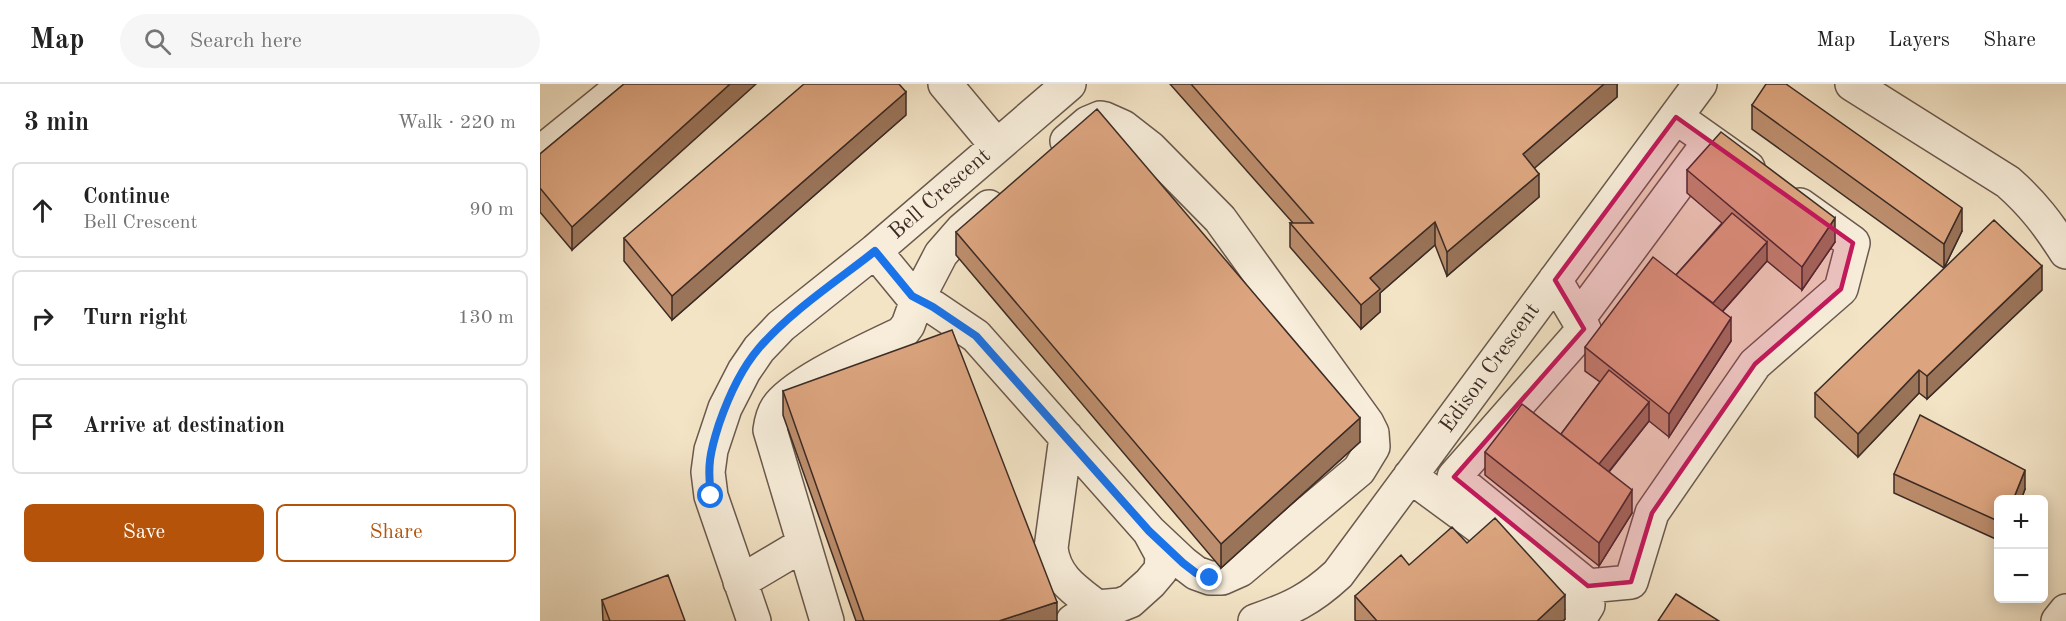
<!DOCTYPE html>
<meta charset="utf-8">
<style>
body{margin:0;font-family:"Old Standard TT",serif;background:#f6f6f6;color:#222}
.controls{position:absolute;right:18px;bottom:18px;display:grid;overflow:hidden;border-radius:9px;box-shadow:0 3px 15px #0003}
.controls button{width:54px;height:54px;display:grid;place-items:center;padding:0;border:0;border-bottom:2px solid #e0e0e0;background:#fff;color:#222;font:30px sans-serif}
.stop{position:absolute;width:18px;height:18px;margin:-14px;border:4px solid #1a73e8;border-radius:50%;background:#fff}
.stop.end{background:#1a73e8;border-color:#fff;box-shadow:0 2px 6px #0008}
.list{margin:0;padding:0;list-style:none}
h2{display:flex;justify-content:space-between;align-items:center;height:78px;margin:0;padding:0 24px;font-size:26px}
h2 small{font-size:20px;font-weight:400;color:#767676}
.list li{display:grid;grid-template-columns:39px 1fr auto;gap:18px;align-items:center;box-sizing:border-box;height:96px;margin:0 12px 12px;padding:0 12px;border:2px solid #e0e0e0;border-radius:9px}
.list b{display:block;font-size:22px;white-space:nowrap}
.list p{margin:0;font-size:20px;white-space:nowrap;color:#767676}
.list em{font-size:20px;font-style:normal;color:#767676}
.actions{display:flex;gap:12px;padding:18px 24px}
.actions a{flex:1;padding:14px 0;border:2px solid #b45309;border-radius:9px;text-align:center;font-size:21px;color:#b45309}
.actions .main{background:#b45309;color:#fff}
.icon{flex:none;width:33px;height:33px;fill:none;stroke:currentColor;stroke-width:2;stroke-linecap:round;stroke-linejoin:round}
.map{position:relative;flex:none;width:1526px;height:537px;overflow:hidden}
header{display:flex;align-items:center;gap:36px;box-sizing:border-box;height:84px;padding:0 30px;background:#fff;border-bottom:2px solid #e0e0e0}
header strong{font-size:28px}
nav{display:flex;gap:33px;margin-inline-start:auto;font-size:21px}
.search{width:420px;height:54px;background:#f6f6f6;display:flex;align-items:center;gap:15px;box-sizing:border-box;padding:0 21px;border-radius:33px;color:#767676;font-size:22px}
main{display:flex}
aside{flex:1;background:#fff}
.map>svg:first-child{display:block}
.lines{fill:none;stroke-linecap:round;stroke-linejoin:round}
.minor-casing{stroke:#6a594d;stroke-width:36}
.minor{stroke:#f7edda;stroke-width:33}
.wall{fill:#bd8e6d;stroke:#3c2b25;stroke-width:1.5}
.shaded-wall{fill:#9a7459;stroke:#3c2b25;stroke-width:1.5}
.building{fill:#dca57f;stroke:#3c2b25;stroke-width:1.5}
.route{stroke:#1a73e8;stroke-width:8}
.marked{fill:#c2185b;fill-opacity:0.2;stroke:#c2185b;stroke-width:4.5;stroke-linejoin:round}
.labels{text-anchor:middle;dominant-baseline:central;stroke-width:4.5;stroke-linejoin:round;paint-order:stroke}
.street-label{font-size:22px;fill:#3c2b25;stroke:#f7edda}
</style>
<header>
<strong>Map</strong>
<div class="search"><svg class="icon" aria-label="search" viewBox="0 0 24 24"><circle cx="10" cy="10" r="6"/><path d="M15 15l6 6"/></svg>Search here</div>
<nav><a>Map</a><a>Layers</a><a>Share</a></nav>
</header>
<main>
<aside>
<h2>3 min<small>Walk · 220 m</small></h2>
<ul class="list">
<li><svg class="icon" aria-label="ahead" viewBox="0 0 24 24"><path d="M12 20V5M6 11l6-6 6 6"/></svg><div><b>Continue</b><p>Bell Crescent</p></div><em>90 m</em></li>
<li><svg class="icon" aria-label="right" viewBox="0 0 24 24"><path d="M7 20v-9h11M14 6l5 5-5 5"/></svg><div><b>Turn right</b></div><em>130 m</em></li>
<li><svg class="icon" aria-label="arrive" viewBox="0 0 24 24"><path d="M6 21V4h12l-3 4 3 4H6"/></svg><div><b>Arrive at destination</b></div></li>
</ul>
<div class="actions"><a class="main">Save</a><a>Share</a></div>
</aside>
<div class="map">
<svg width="1526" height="537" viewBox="0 0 1526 537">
<rect width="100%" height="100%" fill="#f3e4c6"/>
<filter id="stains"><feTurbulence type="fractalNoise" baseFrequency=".00333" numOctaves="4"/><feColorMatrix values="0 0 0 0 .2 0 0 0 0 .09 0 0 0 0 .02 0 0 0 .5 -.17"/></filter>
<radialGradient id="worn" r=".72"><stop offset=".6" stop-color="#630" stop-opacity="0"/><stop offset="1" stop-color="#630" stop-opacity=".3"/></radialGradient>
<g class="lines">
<!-- minor casing -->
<g class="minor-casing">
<path id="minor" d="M405 0 456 61
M1312 0 1468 98C1493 120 1508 140 1526 168
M1136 33 1208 84
M0 69 85 0
M335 167 372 212 393 223 436 252 609 447 643 479 656 489 670 494H682L700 486 819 386 833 363 832 349 827 339 680 135 610 64 583 43 565 35 560 34 548 39 527 57
M1015 196 1044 245 914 393 1048 502 1091 498 1112 429 1215 280 1301 205 1313 159 1260 121
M1038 235 1170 57
M526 353 511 464C514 493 535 506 557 523
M870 392 968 464
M200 498 264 460
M1015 498 1048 521 1038 537
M214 537 171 412 168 388 171 366 185 324 204 287 219 265 241 242 335 167 529 0
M287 537 230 346C231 339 233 330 237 324 254 298 332 264 362 249L368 241 377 216 401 170 422 146 449 123
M533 537 557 523 580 521 590 517 610 499 621 486 622 471 609 447
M715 537C750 525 770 516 798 490L1160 0
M1518 537 1526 527"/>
</g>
<!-- minor -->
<use href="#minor" class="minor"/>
</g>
<!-- wall -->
<path class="wall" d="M84 0 32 166 0 128V70Z
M630 0H1077V13L994 84 999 113 907 192 895 161 840 209V228L821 245 750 163V139H753Z
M1212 21 1422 147 1404 184 1212 45Z
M366 31 132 236 84 177V154Z
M1147 86 1295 158 1262 206 1227 177 1183 227 1191 257 1129 353 1109 337 1069 388 1092 429 1059 482 945 391V368L1021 350 1060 298 1045 287V263L1136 191 1182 139 1147 109Z
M416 148 820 358 681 484 416 171Z
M1502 206 1387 315 1379 309 1318 373 1275 333V309Z
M243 307 517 537H316L243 331Z
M1354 390 1485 405 1481 416H1458V456L1354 409Z
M927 459 1025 535 1023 537H816L815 536V512L869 481Z
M62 516 145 537H63Z"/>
<!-- shaded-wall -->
<path class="shaded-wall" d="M190 0H216L32 166V143Z
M1064 0H1077V13L983 94V70Z
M366 8V31L132 236V212Z
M999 90V113L907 192V168Z
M1422 124V147L1404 184V160Z
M1295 134V158L1262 206V183Z
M895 138V161L840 209V228L821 245V221L830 194Z
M1227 158V177L1171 240V221Z
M1502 182V206L1387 315V292Z
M1191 234V257L1129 353V330Z
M1379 286V309L1318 373V350Z
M1109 318V337L1058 401V381Z
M820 334V358L681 484V460Z
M1485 386V405L1481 416H1473Z
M1092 406V429L1059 482V459Z
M1025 511V535L1023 537H997Z
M517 518V537H459Z"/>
<!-- building -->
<path class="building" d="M84 0H190L32 143 0 104V70Z
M264 0H359L366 8 132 212 84 154Z
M651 0H1064L983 70 999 90 907 168 895 138 830 194 840 205 821 221 750 139H773Z
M1226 0H1246L1422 124 1404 160 1212 21Z
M557 25 820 334 681 460 416 148Z
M1181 48 1295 134 1262 183 1147 86Z
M1192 129 1227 158 1173 219 1136 191Z
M1454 136 1502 182 1387 292 1379 286 1318 350 1275 309Z
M1113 173 1191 234 1129 330 1045 263Z
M412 246 517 518 459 537H324L243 307Z
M1069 286 1109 318 1059 380 1021 350Z
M982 320 1092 406 1059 459 945 368Z
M1380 331 1485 386 1473 416H1458V437L1354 390Z
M955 434 1025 511 997 537H837L815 512 861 471 869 481 912 443 927 459Z
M128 491 145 537H70L62 516Z
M1136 510 1179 537H1118Z"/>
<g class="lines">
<!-- route -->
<path class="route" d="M171 412C167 382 170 368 179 340 188 314 201 285 219 264 251 227 297 197 335 167L372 212 393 223 436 252 609 447 643 479 656 489 670 494"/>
</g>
<!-- marked area -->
<path class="marked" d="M1136 33 1313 159 1301 205 1215 280 1112 429 1091 498 1048 502 914 393 1044 245 1015 196Z"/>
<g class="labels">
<!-- street labels -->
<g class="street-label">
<text transform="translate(400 110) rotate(-41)">Bell Crescent</text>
<text transform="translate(950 284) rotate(-54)">Edison Crescent</text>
</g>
</g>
<rect width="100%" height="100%" filter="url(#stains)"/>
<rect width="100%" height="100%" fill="url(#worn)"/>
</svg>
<div class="controls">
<button>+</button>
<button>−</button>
</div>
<div class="stop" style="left:171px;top:412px"></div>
<div class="stop end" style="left:670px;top:494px"></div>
</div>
</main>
